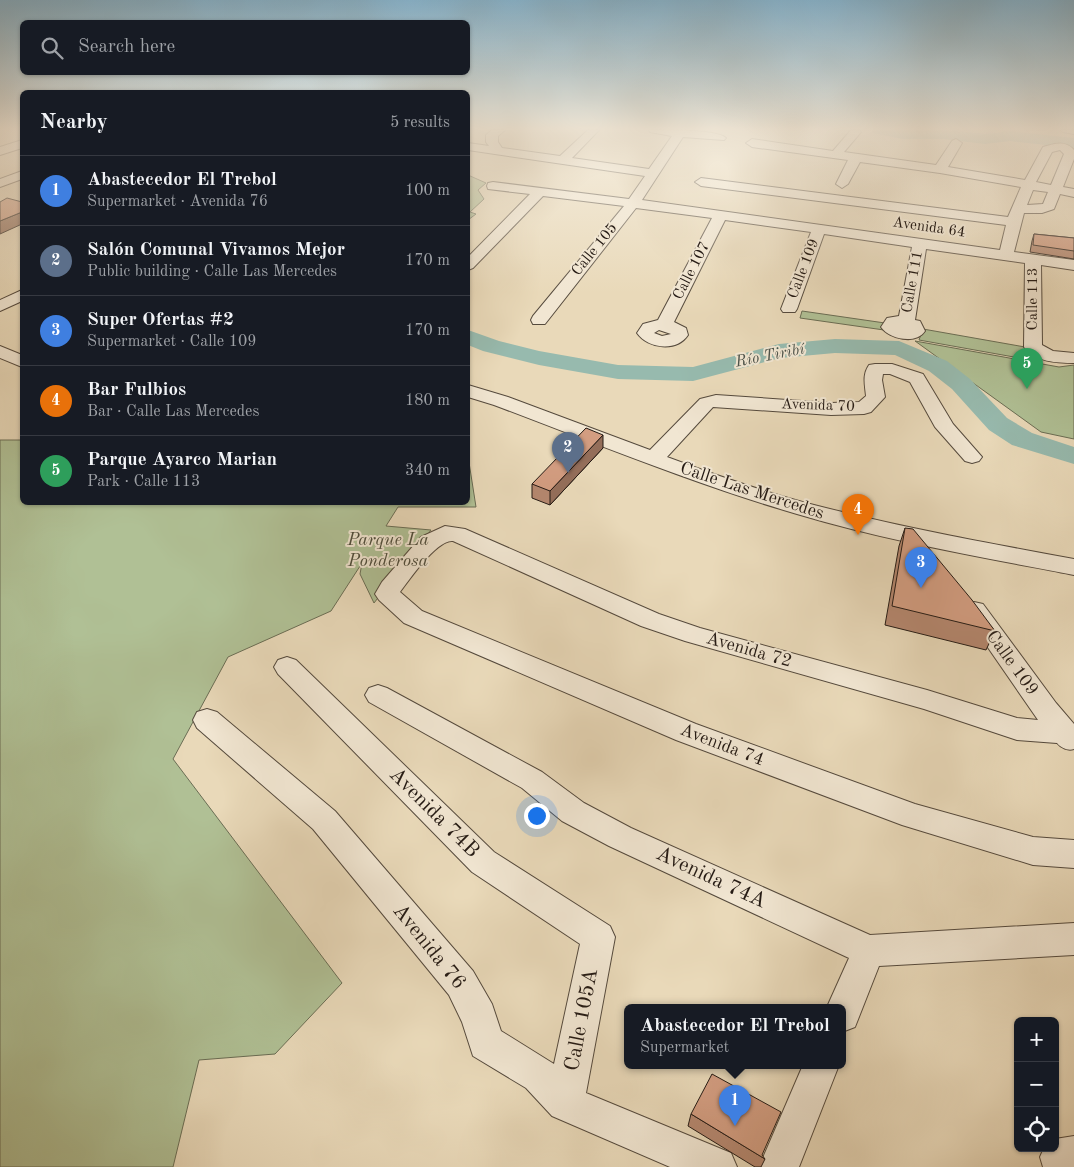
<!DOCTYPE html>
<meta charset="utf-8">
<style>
body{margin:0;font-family:"Old Standard TT",serif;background:#242831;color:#f1f3f6}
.controls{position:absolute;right:15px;bottom:15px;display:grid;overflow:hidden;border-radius:8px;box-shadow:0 1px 4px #0004}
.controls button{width:45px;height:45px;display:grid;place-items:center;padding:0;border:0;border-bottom:1px solid #363941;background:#171b24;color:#f1f3f6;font:25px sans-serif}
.you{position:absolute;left:536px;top:815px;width:18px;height:18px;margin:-12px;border:4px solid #fff;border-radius:50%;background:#1a73e8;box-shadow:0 0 0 8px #1a73e833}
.badge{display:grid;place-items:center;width:32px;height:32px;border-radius:50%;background:#7c3aed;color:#fff;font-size:16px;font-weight:700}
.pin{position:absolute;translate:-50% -41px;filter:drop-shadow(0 1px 2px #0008)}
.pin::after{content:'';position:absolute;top:26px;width:18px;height:15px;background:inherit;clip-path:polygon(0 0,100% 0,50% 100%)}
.popup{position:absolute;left:624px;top:1004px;width:222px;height:65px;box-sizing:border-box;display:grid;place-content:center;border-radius:8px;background:#171b24;filter:drop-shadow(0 1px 4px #0005);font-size:16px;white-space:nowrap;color:#9ea1a6}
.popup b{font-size:19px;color:#f1f3f6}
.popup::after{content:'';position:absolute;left:50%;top:100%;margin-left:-10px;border:10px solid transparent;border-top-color:#171b24}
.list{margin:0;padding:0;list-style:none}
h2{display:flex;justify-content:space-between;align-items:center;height:65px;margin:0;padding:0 20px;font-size:21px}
h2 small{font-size:16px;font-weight:400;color:#9ea1a6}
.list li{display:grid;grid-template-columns:32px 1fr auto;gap:15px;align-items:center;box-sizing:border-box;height:70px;padding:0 20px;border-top:1px solid #363941}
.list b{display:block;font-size:19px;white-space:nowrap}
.list p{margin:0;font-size:16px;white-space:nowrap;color:#9ea1a6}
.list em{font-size:16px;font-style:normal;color:#9ea1a6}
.icon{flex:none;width:28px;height:28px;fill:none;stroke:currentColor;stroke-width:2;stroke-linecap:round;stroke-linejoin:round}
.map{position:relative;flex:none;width:1074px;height:1167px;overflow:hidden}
.search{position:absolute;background:#171b24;box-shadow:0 1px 4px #0004;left:20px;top:20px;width:450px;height:55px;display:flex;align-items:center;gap:12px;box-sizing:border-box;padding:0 18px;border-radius:8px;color:#9ea1a6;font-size:19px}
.panel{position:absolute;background:#171b24;box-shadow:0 1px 4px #0004;left:20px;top:90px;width:450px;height:415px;border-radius:8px}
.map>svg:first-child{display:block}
.green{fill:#b0c095;stroke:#6a6d54}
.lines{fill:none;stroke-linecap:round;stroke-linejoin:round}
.river{fill:#97baae;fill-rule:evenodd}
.minor-casing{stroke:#554a3d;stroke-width:2}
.minor{fill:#f1e6d2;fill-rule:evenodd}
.wall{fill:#b5876f;stroke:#241a14}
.shaded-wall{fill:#946e5a;stroke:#241a14}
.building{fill:#d39d81;stroke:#241a14}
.labels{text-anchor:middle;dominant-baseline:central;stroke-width:4;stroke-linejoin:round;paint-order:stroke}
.far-street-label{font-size:15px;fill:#241a14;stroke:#f1e6d2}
.far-water-label{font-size:16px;font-style:italic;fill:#4c524a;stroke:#f1e6d2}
.street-label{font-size:18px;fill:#241a14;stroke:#f1e6d2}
.park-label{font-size:18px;font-style:italic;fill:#4e4c3b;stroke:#f1e6d2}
.near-street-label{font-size:21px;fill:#241a14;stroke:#f1e6d2}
</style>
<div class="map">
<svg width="1074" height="1167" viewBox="0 0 1074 1167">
<rect width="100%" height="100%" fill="#e9d9b9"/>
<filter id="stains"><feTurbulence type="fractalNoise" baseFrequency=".004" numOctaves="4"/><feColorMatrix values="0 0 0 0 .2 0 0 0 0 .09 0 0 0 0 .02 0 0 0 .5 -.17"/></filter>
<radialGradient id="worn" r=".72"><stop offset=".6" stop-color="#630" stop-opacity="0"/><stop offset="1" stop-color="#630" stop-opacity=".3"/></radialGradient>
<!-- green -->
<path class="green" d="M468 175 486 183 478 190 484 199 470 212 476 214 468 220Z
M802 311 885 323 884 330 800 318Z
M923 329 1025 347V359L919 340Z
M915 341 1059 367 1074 365V439L1041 432Z
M0 440H22V502H468V456L476 507H398L386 526 431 530 374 603 360 574 362 563 331 611 228 657 173 759 342 983 275 1054 199 1060 173 1167H0Z"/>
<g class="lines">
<!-- river -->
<path class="river" d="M871 130H947L985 134 1010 131 1074 138V148L1010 141 985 144 944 139H903L873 133Z
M468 330 499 341 539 351 618 365 693 367 779 344 835 339 899 341 947 361 970 379 1007 418 1032 433 1074 447V464L1012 445 989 430 952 389 929 371 895 355 835 353 780 358 693 381 618 379 539 365 483 351 468 345Z"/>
<!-- minor casing -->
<g class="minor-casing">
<path id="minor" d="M492 130H505L498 136V142L502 148 560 156 588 130H599L572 158 649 169 672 136 650 132 649 130C663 130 717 129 726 138L724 140 683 137 642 200 1000 250 1006 225 701 186 695 182 701 178 1008 217 1021 187 940 173 860 162 848 184 842 188 836 184 848 160 752 147 746 143 752 139 833 151 851 130H859L861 132 844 152 936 165 952 141 956 139 962 143 948 167 1025 180 1043 147C1055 144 1065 140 1074 150V159L1063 187 1074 189V197L1060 194 1054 209 1042 213H1024L1014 252 1074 260V270L1041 265 1042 345 1053 351 1074 353V363C1057 363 1035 362 1024 347L1025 263 926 249 915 320 920 321 925 331C916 345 889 339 881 327L887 318 899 316 912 247 824 234 797 309 795 312H783L781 309 811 232 725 220 674 322 686 328 688 335C677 352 648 349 637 333L643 324 658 320 712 218 636 208 545 324H533L531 320 533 316 624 206 543 196 473 268 468 270V257L530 194 488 189 487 186 488 183 493 182 629 199 645 176 468 150V143L489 146 486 142V135ZM1060 150 1064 154 1051 185 1036 182 1052 152ZM1033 190 1048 192 1043 204 1027 205ZM659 330 671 334 662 336 654 333Z
M1061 130H1074V134L1063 132Z
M22 140V148L0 155V147Z
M22 171V179L0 187V179Z
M22 290V301L0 311V300Z
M0 346 22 355V367L0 358Z
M875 364H892L923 374 953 424 982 457 979 461 972 463 965 461 935 427 910 382 890 374H883L882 380 885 397 871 412 864 414 831 415 713 407 667 457C715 475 764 492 814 505 900 527 987 543 1074 559V575C981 557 887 541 797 514 694 484 595 443 494 405L468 397V385L508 397 650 450 700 399 716 395 831 403 859 402 866 396C865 385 862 375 869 365Z
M445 526 465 529 659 614 700 628 927 690 1017 718 1038 720 962 610 965 604 974 602 983 604 1056 703 1074 724V749C1068 751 1061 748 1057 743L1017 740 924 709 685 641 641 626 453 541C437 539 409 580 400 592L422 611 696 724 915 804 1033 837 1074 840V868L1033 865 902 825 676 740 404 623 379 600 375 594 382 582 421 537Z
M287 657 296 660 494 852 610 926 615 937 586 1093 731 1153 737 1167H670L552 1116 526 1088 473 1056 462 1022 449 995 313 829 197 728 193 720 197 712 207 709 217 712 335 811 473 971 492 1004 501 1031 554 1064 580 944 472 872 278 674 274 667 278 660Z
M378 685 387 688 542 772 584 803 631 828 870 935 1074 923V955L879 966 855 1027 842 1032V1007H827L849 958 609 846 562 821 522 788 369 702 365 695 369 688Z
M803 1065H839L799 1167H759Z
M1074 1136V1167H1043L1040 1157 1044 1148H1055V1139Z"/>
</g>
<!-- minor -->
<use href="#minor" class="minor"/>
</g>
<!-- wall -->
<path class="wall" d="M1034 234 1074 238V259L1030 252 1032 241Z
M603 448 550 505 532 498V484Z
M905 528 995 631 986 650 885 625 899 546Z
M691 1114 765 1159 761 1167H755L688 1126Z"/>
<!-- shaded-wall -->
<path class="shaded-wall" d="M22 212V224L0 234V221Z
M603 435V448L550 505V491Z"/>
<!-- building -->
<path class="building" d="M7 198 22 202V212L0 221V202Z
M1034 234 1074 238V251L1033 245Z
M586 428 603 435 550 491 532 484Z
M905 528 913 529 972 600 995 631 892 606Z
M712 1074 781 1112 762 1155 765 1159 691 1114Z"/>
<!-- sky -->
<linearGradient id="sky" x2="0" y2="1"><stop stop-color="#87b6d1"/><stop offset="0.44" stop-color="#f5eee0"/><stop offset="1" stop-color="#f5eee0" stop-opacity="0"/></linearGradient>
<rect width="1074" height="293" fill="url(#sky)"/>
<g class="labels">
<!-- far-street labels -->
<g class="far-street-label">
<text transform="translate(929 228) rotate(8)">Avenida 64</text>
<text transform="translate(595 250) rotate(-51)">Calle 105</text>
<text transform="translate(804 269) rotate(-69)">Calle 109</text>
<text transform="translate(692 271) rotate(-63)">Calle 107</text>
<text transform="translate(913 282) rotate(-80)">Calle 111</text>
<text transform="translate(1033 299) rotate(-90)">Calle 113</text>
<text transform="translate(818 406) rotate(2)">Avenida 70</text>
</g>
<!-- far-water labels -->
<g class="far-water-label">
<text transform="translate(770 356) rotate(-11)">Río Tiribí</text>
</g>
<!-- street labels -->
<g class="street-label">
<text transform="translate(752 491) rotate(18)">Calle Las Mercedes</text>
<text transform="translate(749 650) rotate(16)">Avenida 72</text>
<text transform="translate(1012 663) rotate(54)">Calle 109</text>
<text transform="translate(722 745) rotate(21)">Avenida 74</text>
</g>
<!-- park labels -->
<g class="park-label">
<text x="388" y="540">Parque La<tspan x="388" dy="21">Ponderosa</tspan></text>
</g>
<!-- near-street labels -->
<g class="near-street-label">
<text transform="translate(434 813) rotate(45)">Avenida 74B</text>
<text transform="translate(711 878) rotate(25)">Avenida 74A</text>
<text transform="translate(429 947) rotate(51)">Avenida 76</text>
<text transform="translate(582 1020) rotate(-79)">Calle 105A</text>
</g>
</g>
<rect width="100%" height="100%" filter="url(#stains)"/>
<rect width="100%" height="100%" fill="url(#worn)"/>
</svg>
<div class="controls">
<button>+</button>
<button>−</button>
<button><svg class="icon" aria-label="locate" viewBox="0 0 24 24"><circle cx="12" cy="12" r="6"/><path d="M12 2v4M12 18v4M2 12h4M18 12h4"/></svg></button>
</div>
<div class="you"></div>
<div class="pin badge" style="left:735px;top:1126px;background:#3f7fe0">1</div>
<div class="popup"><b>Abastecedor El Trebol</b>Supermarket</div>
<div class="pin badge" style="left:568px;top:473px;background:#5c6f8a">2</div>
<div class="pin badge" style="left:921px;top:588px;background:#3f7fe0">3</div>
<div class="pin badge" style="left:858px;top:535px;background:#e8710a">4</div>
<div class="pin badge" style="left:1027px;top:389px;background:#2e9e5b">5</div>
<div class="search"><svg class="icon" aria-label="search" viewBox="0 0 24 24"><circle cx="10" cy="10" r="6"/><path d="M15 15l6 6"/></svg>Search here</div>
<section class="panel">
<h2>Nearby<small>5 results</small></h2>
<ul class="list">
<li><span class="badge" style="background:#3f7fe0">1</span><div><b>Abastecedor El Trebol</b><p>Supermarket · Avenida 76</p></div><em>100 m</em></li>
<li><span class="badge" style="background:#5c6f8a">2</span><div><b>Salón Comunal Vivamos Mejor</b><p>Public building · Calle Las Mercedes</p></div><em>170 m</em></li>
<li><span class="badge" style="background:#3f7fe0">3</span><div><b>Super Ofertas #2</b><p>Supermarket · Calle 109</p></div><em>170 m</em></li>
<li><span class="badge" style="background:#e8710a">4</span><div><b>Bar Fulbios</b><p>Bar · Calle Las Mercedes</p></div><em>180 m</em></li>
<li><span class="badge" style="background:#2e9e5b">5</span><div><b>Parque Ayarco Marian</b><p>Park · Calle 113</p></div><em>340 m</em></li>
</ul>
</section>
</div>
